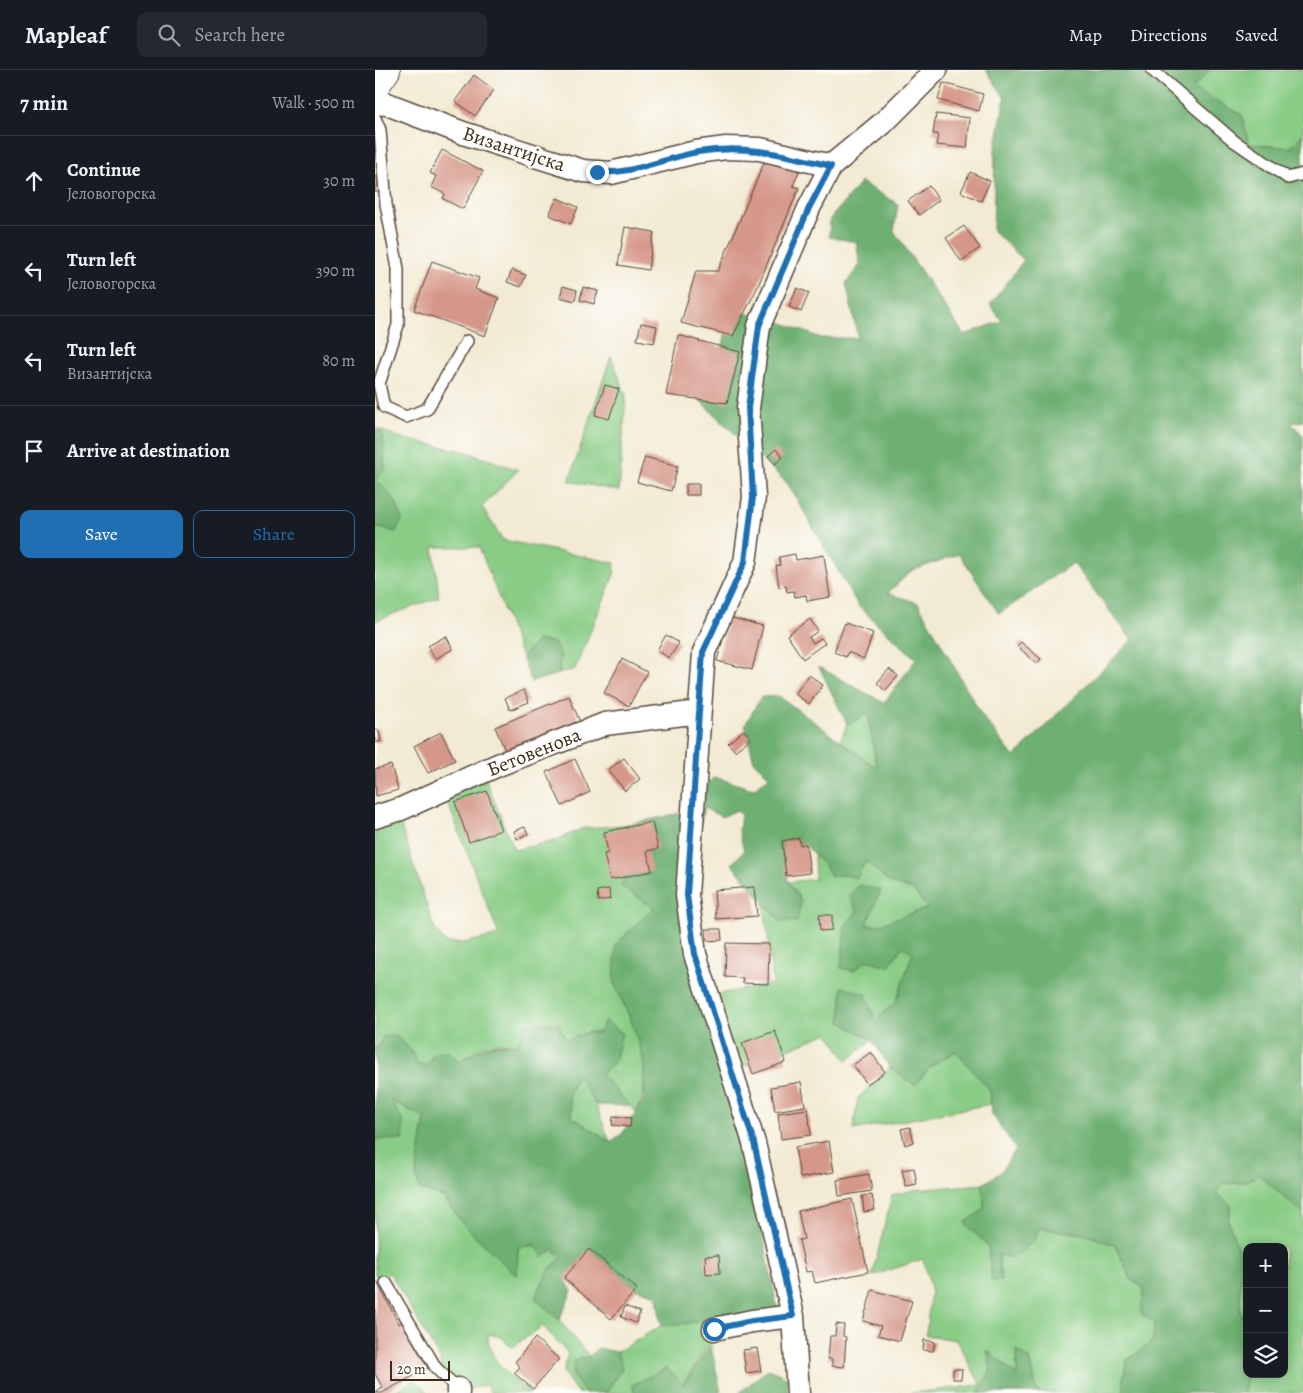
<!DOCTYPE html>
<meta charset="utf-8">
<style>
body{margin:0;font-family:Alegreya,serif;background:#242831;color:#f1f3f6}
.controls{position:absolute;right:15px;bottom:15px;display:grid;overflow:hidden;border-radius:10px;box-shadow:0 2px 12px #0003}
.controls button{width:45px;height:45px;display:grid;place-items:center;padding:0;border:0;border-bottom:1px solid #363941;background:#171b24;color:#f1f3f6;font:25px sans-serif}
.scale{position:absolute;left:15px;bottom:12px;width:60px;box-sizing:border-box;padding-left:5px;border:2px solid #3b2a1e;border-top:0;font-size:14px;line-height:18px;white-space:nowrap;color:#3b2a1e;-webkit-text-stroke:4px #fdfcf7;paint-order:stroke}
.stop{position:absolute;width:15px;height:15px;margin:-11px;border:4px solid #1f6fb2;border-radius:50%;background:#fff}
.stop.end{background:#1f6fb2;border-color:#fff;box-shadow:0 1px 5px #0008}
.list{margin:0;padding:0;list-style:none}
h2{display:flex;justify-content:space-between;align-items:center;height:65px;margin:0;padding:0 20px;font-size:21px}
h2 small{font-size:16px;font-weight:400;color:#9ea1a6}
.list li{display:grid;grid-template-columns:32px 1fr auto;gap:15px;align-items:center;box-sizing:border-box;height:90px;padding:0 20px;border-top:1px solid #363941}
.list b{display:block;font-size:19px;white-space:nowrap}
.list p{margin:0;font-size:16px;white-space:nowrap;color:#9ea1a6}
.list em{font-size:16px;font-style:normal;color:#9ea1a6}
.actions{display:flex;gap:10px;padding:15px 20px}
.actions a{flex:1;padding:11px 0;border:1px solid #1f6fb2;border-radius:10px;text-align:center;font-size:18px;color:#1f6fb2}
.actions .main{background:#1f6fb2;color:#fff}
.icon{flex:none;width:28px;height:28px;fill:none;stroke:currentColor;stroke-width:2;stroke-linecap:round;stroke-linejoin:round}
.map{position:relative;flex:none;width:928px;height:1323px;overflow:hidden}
header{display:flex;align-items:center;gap:30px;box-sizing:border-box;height:70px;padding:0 25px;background:#171b24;border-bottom:1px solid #363941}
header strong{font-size:24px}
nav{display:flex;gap:28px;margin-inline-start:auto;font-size:18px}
.search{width:350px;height:45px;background:#242831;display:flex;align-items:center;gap:12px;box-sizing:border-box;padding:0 18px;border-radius:10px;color:#9ea1a6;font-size:19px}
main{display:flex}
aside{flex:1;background:#171b24}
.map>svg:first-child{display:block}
.green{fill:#88cc85;stroke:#627b52}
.forest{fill:#6eb072;stroke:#546d48;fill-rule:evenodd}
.building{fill:#d59789}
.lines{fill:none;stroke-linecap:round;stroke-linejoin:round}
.lane-casing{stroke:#564739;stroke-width:14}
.street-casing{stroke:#564739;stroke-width:25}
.secondary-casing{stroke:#564739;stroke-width:30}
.lane{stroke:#fff;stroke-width:11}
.street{stroke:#fff;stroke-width:22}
.secondary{stroke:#fff;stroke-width:28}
.route{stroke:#1f6fb2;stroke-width:6}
.labels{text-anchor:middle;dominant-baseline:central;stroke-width:5;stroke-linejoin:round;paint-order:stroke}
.street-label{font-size:20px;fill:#3b2a1e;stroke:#fdfcf7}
</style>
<header>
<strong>Mapleaf</strong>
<div class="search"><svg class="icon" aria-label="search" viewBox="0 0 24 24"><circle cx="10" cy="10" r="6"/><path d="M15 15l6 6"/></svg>Search here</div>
<nav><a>Map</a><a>Directions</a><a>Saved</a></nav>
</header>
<main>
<aside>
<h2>7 min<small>Walk · 500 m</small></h2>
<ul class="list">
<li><svg class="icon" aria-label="ahead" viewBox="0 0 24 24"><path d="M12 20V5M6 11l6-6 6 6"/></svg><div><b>Continue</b><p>Јеловогорска</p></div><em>30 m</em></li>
<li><svg class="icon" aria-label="left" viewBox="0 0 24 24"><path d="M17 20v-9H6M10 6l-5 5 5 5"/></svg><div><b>Turn left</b><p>Јеловогорска</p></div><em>390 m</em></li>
<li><svg class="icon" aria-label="left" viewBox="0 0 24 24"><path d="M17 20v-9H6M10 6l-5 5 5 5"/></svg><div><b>Turn left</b><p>Византијска</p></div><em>80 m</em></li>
<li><svg class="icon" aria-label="arrive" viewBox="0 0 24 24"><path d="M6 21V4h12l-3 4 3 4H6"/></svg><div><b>Arrive at destination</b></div></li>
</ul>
<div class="actions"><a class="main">Save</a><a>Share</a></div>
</aside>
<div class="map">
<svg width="928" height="1323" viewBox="0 0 928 1323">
<rect width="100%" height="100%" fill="#fdfcf7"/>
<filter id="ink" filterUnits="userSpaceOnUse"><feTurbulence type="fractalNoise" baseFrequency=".02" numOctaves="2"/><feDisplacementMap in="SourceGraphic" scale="10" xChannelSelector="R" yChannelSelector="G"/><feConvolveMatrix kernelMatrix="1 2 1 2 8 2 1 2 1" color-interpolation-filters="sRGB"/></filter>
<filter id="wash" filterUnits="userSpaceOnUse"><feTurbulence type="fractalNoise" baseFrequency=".0096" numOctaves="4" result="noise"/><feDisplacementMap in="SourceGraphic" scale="20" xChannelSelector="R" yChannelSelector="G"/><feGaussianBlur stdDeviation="1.12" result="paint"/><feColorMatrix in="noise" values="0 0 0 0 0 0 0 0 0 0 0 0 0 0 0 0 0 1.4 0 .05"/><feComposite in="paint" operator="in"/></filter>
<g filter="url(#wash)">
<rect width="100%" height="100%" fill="#f2ead3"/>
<!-- green -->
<path class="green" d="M835 0H928V64L916 78 874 74 867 45 817 18Z
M236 286 251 325 244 421 194 411Z
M0 358 29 369 92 382 143 400 107 437 128 470 240 493 239 505 200 599 184 604 185 585 179 573 163 570 147 587 104 477H58L64 527 0 551Z
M493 644 502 699 465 671 472 654Z
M110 708 139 780 179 771 209 758 250 755 263 771 279 838 239 913C255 948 286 1007 260 1042L226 1004 230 950 224 963 214 962 191 970 142 975 126 973 107 977 84 992 44 995 34 978 8 967 2 979 0 977V754L23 747 59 858 71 873H89L124 865 70 726Z
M439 786 450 793 456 806 470 805 491 791 515 813 538 820 553 839 503 855H490L482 841 470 856 478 901 492 890 513 896 527 876 538 882 521 933 500 950 466 952 497 970 472 991 453 963 363 999 339 925 398 914 389 833 405 851 426 831 413 812 440 809Z
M581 981 615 1020 616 1034 478 1060 483 1028 515 998 540 1015 556 996Z
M203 1004 221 1035 235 1072 197 1047 194 1023Z
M15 1030 50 1048 41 1105 45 1120 69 1127 88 1154 142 1206 143 1177C161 1175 174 1174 187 1188L175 1198 160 1228 184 1250 214 1286 199 1290 198 1306 211 1323H203L188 1302 193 1283 168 1256 136 1278 127 1267 113 1264C112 1290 137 1308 156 1323H116L111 1315 86 1321 67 1302 65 1289 15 1203 3 1209 0 1204V1069L28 1070Z
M884 1105 928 1143V1323H869L872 1304H909V1177H872V1254L865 1241 866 1189 853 1150 856 1135 841 1123 848 1113H866Z
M608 1114 609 1139 591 1153 613 1175 617 1211 626 1210 623 1183 663 1158 709 1164 740 1175 756 1209 769 1218 766 1243 779 1253 778 1272 752 1290 748 1309 749 1323H665L662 1321 654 1289 641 1280 642 1306 613 1281 616 1300 603 1323H536L606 1315 581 1270 551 1265 556 1218 548 1189 497 1206 517 1125 539 1120Z
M403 1242 343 1263 307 1315H258L260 1323H231L247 1298 242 1282 286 1256Z
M40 1310 54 1323H17Z"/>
<!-- forest -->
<path class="forest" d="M611 0H835L818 18 867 45 874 74 916 78 928 64V351L916 353 928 365V1143L884 1105 866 1113H848L841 1123 856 1135 853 1150 866 1189 865 1241 872 1254V1304L869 1323H749L748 1309 752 1290 778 1272 779 1253 766 1243 769 1218 756 1209 740 1175 709 1164 664 1158 661 1168 639 1189 623 1184 626 1211H617L613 1176 590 1153 609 1139 608 1114 626 1102 641 1079 617 1044 615 1020 580 981 556 996 540 1015 515 998 497 970 466 952 467 917 491 924 500 950 521 932 538 882 527 877 514 896 492 890 478 901 466 898 470 856 482 841 475 826 484 815 506 820 491 855H503L553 838 538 820 515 813 491 791 482 808 470 805 456 806C449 791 440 788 431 775H425L424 768 407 771 413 812 426 831 422 852 405 851 357 794 369 781 364 761 366 745 362 740 347 747 329 738 306 838 338 976 364 1062 385 1150 403 1242 286 1256 282 1225 262 1219 214 1179 189 1208 197 1221 184 1250 160 1228 175 1198 187 1188 179 1179 168 1187 160 1175 143 1177 142 1206 88 1154 69 1127 45 1120 41 1105 50 1048 16 1030 28 1051V1070L0 1069V977L2 979 8 967 21 966 34 978 44 995 54 994 57 985 71 980 84 991C104 979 118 972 142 975L151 954 183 953 191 970 214 962 224 963 230 950 247 963 240 992 226 1004 255 1036 221 1035 203 1005 194 1023 197 1047 235 1072 247 1064 269 1030V990L255 947 239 913 241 874 279 838 246 816 263 771 250 755 329 738 326 721 339 707 378 719 394 707 379 692 370 655 386 627 404 626 502 698 493 644 472 654 444 597 509 633 541 589 484 537 413 414 323 329 343 296 356 240 405 252 446 268H483L471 213 485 195 481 172 454 167 455 149 486 112 523 134 519 161 589 265 627 251 615 235 649 190 618 161 620 80 630 28ZM584 484 624 544 698 493 757 570 639 687 606 644 543 533 513 523 536 501Z
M6 360 9 376 10 400 0 410V363Z
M0 410C16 424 22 429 27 450L21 462 0 457Z
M163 570 179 573 185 584 184 604 156 612 147 587Z
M336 1276 346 1323H260L257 1315 292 1298 308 1315Z
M223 1278 242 1282 247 1298 231 1323H211L198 1306 199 1290 214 1286Z
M612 1280 642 1306 641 1280 654 1289 662 1321 665 1323H603L616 1300Z
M393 1299 412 1307 413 1323H364Z"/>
<g id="blocks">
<!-- building -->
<path class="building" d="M99 5 119 20 100 46 80 31Z
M568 13 608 24 604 41 563 30Z
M561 44 595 48 592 78 561 75 563 64H558Z
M67 80 108 101 88 139 68 129 70 124 56 117 61 106 55 103Z
M391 88 428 91 418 116 424 118 382 218 358 266 306 253 321 201H343Z
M595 102 615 111 606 131 586 122Z
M2 106 4 122H0V107Z
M554 116 564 130 544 145 533 131Z
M182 128 203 137 196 154 174 145Z
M589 156 605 178 586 191 571 168Z
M250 157 279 162 273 200 243 195Z
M57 191 104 208 100 219 124 228 110 266 39 240Z
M137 200 151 205 146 217 132 212Z
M188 216 202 220 200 231 185 227Z
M208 217 223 221 219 234 205 230Z
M422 218 434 223 426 242 414 237Z
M266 253 282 256 279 273 262 270Z
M303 265 365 282 352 333 291 325Z
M230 315 244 319 234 349 220 345Z
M401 379 408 387 400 394 393 386Z
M270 387 303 396 296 421 262 412Z
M311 414H324V425H311Z
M420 484 421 490 449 485 455 527 432 531 431 525 420 527 419 521 412 522 411 516 404 517 401 496 405 495 404 487Z
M354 547 388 556 377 600 342 591Z
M435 549 443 561 434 567 438 573 446 568 450 573 428 589 412 565Z
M470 553 498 563 489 589 473 582 471 587 459 582Z
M291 565 304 573 294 588 282 580Z
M71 566 78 579 60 589 53 576Z
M646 572 666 589 662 594 642 576Z
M247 589 272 602 254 636 229 623Z
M514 599 523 606 510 621 502 613Z
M434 605 448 615 434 634 420 624Z
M149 620 154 632 135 640 130 628Z
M194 626 206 654 132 685 120 657Z
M3 659 6 671 0 673V660Z
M369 660 376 668 360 681 353 673Z
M66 662 80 690 53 703 39 676Z
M249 688 265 709 250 721 233 700Z
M200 689 215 722 187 736 171 702Z
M16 695 23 720 1 726 0 699Z
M112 721 126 760 94 772 80 732Z
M277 752 283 779 272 781 277 801 235 810 229 784 233 783 229 762Z
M150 757 153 764 142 769 139 761Z
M424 768 425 775 431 774 435 803 411 806 407 771Z
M379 817 382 846 341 849 339 820Z
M234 819 235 829 223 831 222 821Z
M444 845H457V860L445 861Z
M331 859H346L347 870 332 871Z
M351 873 394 874 393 914 367 913 368 908 350 907Z
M400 961 411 992 378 1004 367 973Z
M496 982 510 1002 492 1014 478 995Z
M426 1012 430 1036 400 1041 396 1017Z
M433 1039 436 1065 406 1069 403 1043Z
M238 1046 256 1048 255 1057 237 1055Z
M535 1057 539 1072 530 1075 526 1059Z
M454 1071 459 1102 425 1108 420 1077Z
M539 1098 542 1115 531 1117 527 1100Z
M494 1104 497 1121 464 1126 462 1110Z
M497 1125 500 1140 489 1142 487 1126Z
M477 1129 493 1202 440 1213 437 1201 431 1202 424 1170 429 1169 423 1141Z
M214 1179 262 1219 236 1249 189 1208Z
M344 1185 345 1203 331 1204 330 1186Z
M0 1208 24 1254 27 1252 53 1298 7 1323H0L8 1318 0 1304Z
M497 1220 537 1231 525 1271 503 1265 506 1256 488 1251Z
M250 1236 265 1242 261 1253 246 1247Z
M461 1254 469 1255 468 1266 471 1267 469 1297 457 1296V1289H453L455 1266H460Z
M160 1268 184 1289 158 1319 139 1303 145 1297 140 1292Z
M549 1270 560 1272 558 1281 548 1280Z
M382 1278 386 1301 371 1303 368 1280Z
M578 1299H587L586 1309H578Z"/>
</g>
</g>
<g filter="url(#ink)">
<use href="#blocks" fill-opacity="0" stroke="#564739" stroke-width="1"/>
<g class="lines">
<!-- lane casing -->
<g class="lane-casing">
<path id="lane" d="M777 0 859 71 913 108 928 104
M0 48 5 60 11 134 23 199V255L4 314 9 337 31 347 52 339 92 271
M11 1213 61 1298 83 1319"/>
</g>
<!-- street casing -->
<g class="street-casing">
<path id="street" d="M0 33 12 34 88 63 208 101 236 103 321 82 351 78 385 79 456 96
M0 747 26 739 123 695 230 654 324 642
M339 1259 377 1251 418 1246
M83 1319V1323
M423 1323 418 1246 379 1073 320 884 312 825 329 582 370 492 379 427 373 338 384 256 434 138 456 96 507 54 561 0"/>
</g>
<!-- secondary casing -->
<g class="secondary-casing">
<path id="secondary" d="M0 16 11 0"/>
</g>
<!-- lane -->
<use href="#lane" class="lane"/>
<!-- street -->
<use href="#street" class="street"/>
<!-- secondary -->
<use href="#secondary" class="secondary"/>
</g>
</g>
<g class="lines" filter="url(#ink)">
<!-- route -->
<path class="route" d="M222 102C257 105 289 88 323 82 373 74 409 85 456 96L434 138 384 256 373 338 378 427 370 492 328 582 312 825 320 884 379 1073 418 1246 377 1251 339 1259"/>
</g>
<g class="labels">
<!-- street labels -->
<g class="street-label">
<text transform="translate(139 79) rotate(18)">Византијска</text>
<text transform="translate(159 682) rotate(-22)">Бетовенова</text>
</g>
</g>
</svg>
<div class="controls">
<button>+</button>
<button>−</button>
<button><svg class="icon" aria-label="layers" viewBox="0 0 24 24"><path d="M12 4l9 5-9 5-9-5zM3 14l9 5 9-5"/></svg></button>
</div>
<div class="scale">20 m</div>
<div class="stop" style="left:339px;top:1259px"></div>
<div class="stop end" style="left:222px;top:102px"></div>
</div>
</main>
